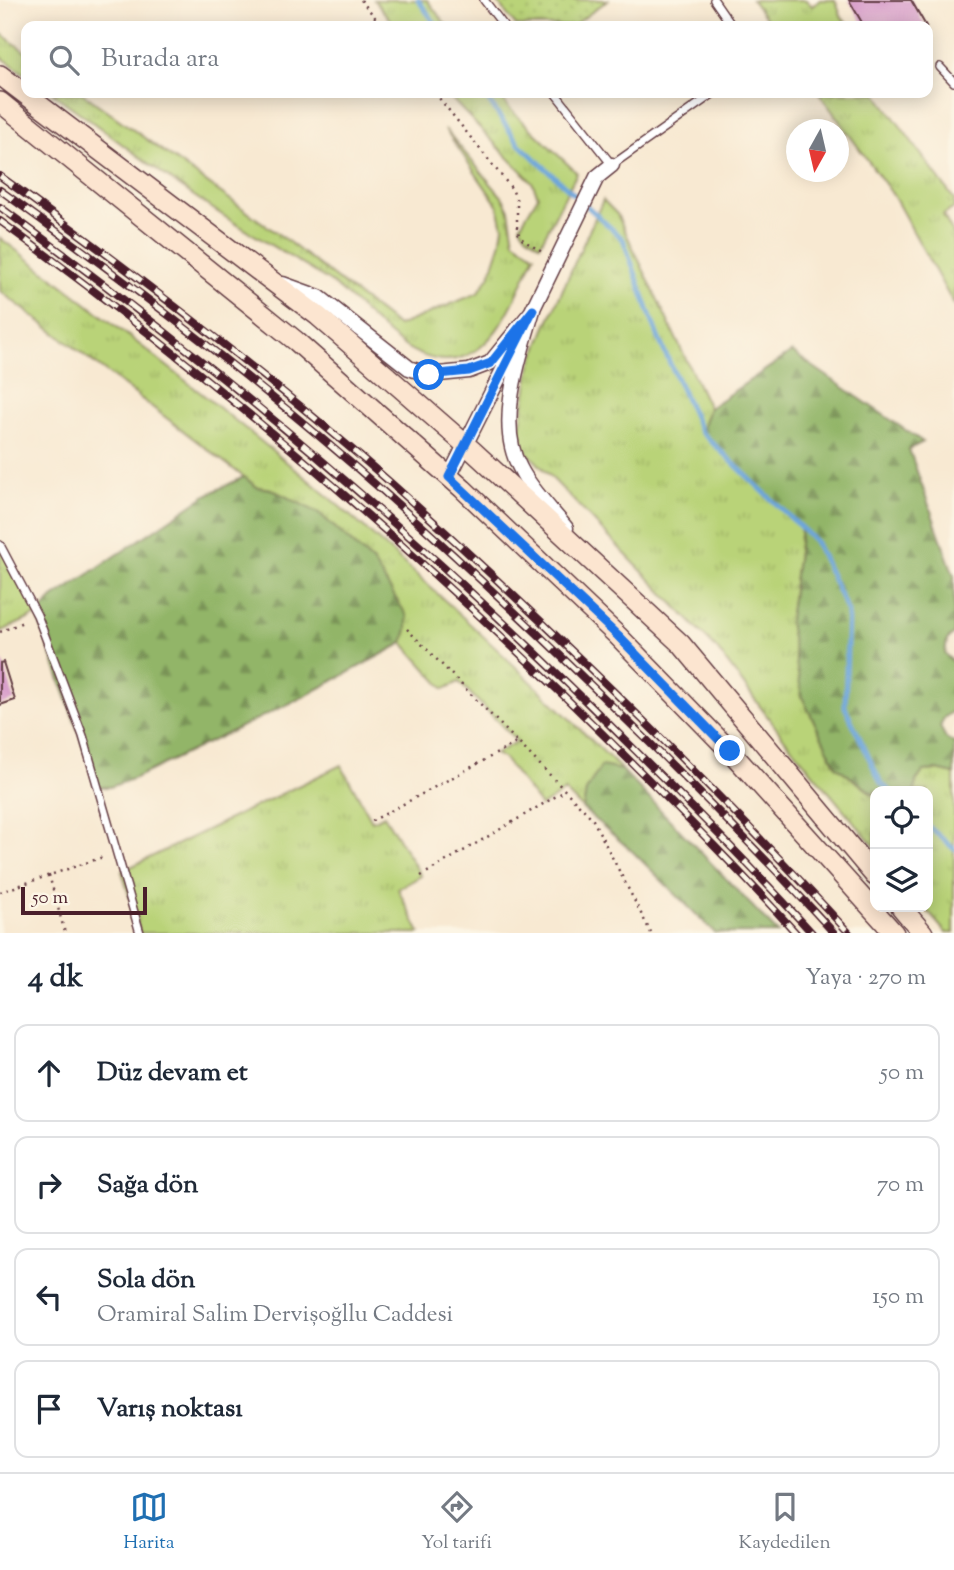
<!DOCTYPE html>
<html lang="tr">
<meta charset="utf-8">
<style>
body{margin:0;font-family:"Sorts Mill Goudy",serif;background:#f6f6f7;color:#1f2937}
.controls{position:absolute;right:21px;bottom:21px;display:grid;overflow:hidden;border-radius:14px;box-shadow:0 4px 18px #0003}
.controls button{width:63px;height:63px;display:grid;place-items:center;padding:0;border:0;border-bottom:2px solid #e0e1e3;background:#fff;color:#1f2937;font:35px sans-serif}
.compass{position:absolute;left:786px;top:119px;width:63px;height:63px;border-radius:50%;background:#fff;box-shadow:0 4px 18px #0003;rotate:188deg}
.scale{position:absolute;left:21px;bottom:18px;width:126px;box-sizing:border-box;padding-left:7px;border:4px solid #4a1f2b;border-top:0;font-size:19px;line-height:24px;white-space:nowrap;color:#4a1f2b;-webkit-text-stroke:5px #fcf5e5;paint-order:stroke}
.stop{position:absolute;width:21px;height:21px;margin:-16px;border:5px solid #1a73e8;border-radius:50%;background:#fff}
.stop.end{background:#1a73e8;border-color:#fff;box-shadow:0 2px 7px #0008}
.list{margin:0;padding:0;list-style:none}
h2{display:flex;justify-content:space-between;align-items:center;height:91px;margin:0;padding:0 28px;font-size:30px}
h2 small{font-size:23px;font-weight:400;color:#747a83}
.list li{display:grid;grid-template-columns:46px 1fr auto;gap:21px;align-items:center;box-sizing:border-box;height:98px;margin:0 14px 14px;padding:0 14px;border:2px solid #e0e1e3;border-radius:14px}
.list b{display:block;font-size:26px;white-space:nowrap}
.list p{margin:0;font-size:23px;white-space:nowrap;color:#747a83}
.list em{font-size:23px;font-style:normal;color:#747a83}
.icon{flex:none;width:38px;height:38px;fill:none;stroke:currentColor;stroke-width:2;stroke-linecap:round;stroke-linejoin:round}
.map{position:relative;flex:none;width:954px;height:933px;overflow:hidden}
.search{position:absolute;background:#fff;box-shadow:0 4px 18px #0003;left:21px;right:21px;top:21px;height:77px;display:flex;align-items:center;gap:18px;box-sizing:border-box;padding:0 24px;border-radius:14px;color:#747a83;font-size:26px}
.sheet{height:539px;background:#fff}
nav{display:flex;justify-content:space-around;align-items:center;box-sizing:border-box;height:98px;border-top:2px solid #e0e1e3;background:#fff;font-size:19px;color:#747a83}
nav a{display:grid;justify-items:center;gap:4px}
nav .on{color:#1f6fb2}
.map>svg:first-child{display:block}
.grass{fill:url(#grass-tufts);stroke:#827952;stroke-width:2}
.forest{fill:url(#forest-firs);stroke:#6e6a4a;stroke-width:2}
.garden{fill:url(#garden-dots);stroke:#827952;stroke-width:2}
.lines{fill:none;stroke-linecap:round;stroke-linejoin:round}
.stream{stroke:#6ca5db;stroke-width:5}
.building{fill:#d28fc6}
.lane-casing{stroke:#643d44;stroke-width:10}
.street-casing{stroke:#643d44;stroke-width:17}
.secondary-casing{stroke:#643d44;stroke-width:22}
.path{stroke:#643d44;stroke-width:2.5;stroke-dasharray:2 5;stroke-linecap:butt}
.lane{stroke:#fff;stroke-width:7}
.street{stroke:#fff;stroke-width:14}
.secondary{stroke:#fce5d0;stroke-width:19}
.rail-casing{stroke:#4a1f2b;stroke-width:8}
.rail{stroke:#fcf5e5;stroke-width:5;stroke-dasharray:16;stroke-linecap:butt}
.route{stroke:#1a73e8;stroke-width:9}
</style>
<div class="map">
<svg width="954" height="933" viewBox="0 0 954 933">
<defs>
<pattern id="grass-tufts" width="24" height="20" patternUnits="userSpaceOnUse" patternTransform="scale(1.75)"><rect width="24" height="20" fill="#b9d378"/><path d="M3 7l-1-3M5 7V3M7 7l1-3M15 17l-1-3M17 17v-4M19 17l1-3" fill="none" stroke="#a1b568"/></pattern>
<pattern id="forest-firs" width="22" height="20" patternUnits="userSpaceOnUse" patternTransform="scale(1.75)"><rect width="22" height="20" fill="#92b568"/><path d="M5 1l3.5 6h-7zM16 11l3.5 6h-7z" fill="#799356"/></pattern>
<pattern id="garden-dots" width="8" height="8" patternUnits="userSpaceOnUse" patternTransform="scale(1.75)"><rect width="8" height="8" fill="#b9d378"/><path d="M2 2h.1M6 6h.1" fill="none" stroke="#a1b568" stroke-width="1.8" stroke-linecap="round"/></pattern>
</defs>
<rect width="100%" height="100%" fill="#fcf5e5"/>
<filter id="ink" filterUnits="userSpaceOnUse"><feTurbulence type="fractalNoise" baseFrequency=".0143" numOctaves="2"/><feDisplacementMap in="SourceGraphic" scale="14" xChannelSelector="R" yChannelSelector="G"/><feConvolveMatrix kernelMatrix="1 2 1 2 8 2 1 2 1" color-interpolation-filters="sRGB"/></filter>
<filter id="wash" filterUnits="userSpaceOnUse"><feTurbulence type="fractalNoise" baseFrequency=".00686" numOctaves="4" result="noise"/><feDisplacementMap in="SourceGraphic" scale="28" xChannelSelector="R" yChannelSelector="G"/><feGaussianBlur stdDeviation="1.57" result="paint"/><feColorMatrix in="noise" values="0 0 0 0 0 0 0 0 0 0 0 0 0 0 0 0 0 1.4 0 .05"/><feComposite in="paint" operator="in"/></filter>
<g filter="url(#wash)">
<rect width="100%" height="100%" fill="#f8e9d2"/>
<!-- grass -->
<path class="grass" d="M374 0H427L447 26H395Z
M752 0H806L812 6 820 0H835L842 18 850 26H771Z
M0 33 26 52V75L0 56Z
M52 93H82L285 239 398 326 478 293 490 275 500 245 503 227 498 206 445 129 503 198 509 210 514 241 535 255C517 292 497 358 447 360 400 361 364 305 329 281 288 254 244 231 203 202 151 167 103 129 52 93Z
M446 93H498L510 109 577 173 540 245 526 235 520 226 538 196 532 182Z
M819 93H876L954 199V208L943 215 954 235V305L893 195Z
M603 200 617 214 709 408 702 432 801 528 789 622 836 766 875 796V847L786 741 716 648 524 449 520 428 531 365 545 329Z
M0 238C106 317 210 399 312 483 420 574 522 672 622 770L601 767 586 791 583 809 565 791 541 806 504 759 495 754 517 741 459 682 444 689 403 643 407 629 271 489 257 487 0 291Z
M0 545 37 615 0 632Z
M341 765 372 821 384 815 421 876 398 889 420 933H140L122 871Z
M937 770 954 774V933H946L924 907H928V791H915L916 782 923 771Z"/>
<!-- forest -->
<path class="forest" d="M792 352 923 442 909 449 954 576V634L947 640 945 654 954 663V710L944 718 940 727 946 738 954 743V774L937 770 924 771 916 781 915 791H875V795L836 766 802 697 789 622 801 528 701 432 709 408Z
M244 477 257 487 271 489 319 513 373 562 407 616V629L403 643 305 696 135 778 110 787H98L37 615 53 598 206 495Z
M601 766 622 770 778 933H715L633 852 583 809 586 791Z"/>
<!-- garden -->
<path class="garden" d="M496 0H608L573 26H516Z"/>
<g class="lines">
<!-- stream -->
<path class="stream" d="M418 0 437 26
M483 93 519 144 623 239 658 337 701 432 815 541 848 612 845 707 881 783 890 791
M928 826 954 849"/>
</g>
<g id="blocks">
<!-- building -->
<path class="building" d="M849 0H911L926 26H864Z
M3 662 15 700 0 705V663Z"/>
</g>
</g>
<g filter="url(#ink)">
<use href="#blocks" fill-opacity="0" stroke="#643d44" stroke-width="2"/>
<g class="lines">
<!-- lane casing -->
<g class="lane-casing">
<path id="lane" d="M484 0 504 26
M714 0 732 26
M940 67 954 82
M555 93 612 165 714 93
M0 545 37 615 83 736 140 933"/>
</g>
<!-- street casing -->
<g class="street-casing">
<path id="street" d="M283 284 319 297 409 368 429 375 469 371 490 363 533 310C520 355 495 424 520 468 531 490 551 509 566 528
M528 319 597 177 612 165
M449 477 515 346"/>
</g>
<!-- secondary casing -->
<g class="secondary-casing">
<path id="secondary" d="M0 75 318 316 474 452 681 644 875 876
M0 102 296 341 463 489 618 636 730 751 894 933
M901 907 923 933"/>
</g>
<!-- path -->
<path class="path" d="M361 0 382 26
M435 93 512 189 517 201V231L523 240 542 252
M407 629 592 818 651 933
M0 632 25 621
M372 821 518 742
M49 875 65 933
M421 876 565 791
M0 892 106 856"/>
<!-- lane -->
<use href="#lane" class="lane"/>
<!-- street -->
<use href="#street" class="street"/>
<!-- secondary -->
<use href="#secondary" class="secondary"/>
<!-- rail casing -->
<g class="rail-casing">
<path id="rail" d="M0 176C134 273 267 374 392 484 483 565 571 649 658 735 723 800 787 865 849 933
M0 190C132 285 262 384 384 492 474 572 561 655 646 739 710 803 773 866 834 933
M0 207C228 373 438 552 637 752 696 811 755 870 812 933
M0 221C224 384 432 563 628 759 685 816 742 873 796 933"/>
</g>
<!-- rail -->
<use href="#rail" class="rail"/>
</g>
</g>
<g class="lines" filter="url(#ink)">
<!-- route -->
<path class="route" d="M429 375 469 371 491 363 533 310 449 477 618 636 730 751"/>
</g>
</svg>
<div class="controls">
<button><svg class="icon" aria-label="locate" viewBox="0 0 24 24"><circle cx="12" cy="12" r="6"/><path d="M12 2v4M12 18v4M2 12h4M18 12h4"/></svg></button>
<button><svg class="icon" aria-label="layers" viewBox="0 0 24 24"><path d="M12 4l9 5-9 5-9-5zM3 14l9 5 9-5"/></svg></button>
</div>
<svg class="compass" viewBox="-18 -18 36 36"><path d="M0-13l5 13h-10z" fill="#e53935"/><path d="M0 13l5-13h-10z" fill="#747a83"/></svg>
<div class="scale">50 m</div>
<div class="stop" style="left:429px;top:375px"></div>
<div class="stop end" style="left:730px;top:751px"></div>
<div class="search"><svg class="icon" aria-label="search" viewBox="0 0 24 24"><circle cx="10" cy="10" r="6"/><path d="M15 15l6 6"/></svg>Burada ara</div>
</div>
<section class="sheet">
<h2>4 dk<small>Yaya · 270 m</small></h2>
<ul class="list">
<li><svg class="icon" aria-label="ahead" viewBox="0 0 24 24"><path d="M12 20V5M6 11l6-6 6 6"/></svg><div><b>Düz devam et</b></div><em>50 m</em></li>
<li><svg class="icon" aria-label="right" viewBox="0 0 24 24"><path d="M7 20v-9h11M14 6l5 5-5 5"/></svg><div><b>Sağa dön</b></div><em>70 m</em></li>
<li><svg class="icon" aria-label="left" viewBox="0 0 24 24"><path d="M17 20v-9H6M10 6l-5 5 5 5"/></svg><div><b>Sola dön</b><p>Oramiral Salim Dervişoğllu Caddesi</p></div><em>150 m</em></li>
<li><svg class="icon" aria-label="arrive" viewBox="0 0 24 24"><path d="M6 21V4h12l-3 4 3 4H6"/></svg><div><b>Varış noktası</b></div></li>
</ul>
</section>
<nav>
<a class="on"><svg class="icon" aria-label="map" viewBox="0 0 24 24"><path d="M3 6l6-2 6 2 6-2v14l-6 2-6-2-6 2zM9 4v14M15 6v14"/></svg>Harita</a>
<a><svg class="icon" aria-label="directions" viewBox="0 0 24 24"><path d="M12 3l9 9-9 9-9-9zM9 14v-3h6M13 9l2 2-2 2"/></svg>Yol tarifi</a>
<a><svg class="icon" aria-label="saved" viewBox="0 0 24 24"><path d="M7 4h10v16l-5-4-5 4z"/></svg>Kaydedilen</a>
</nav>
